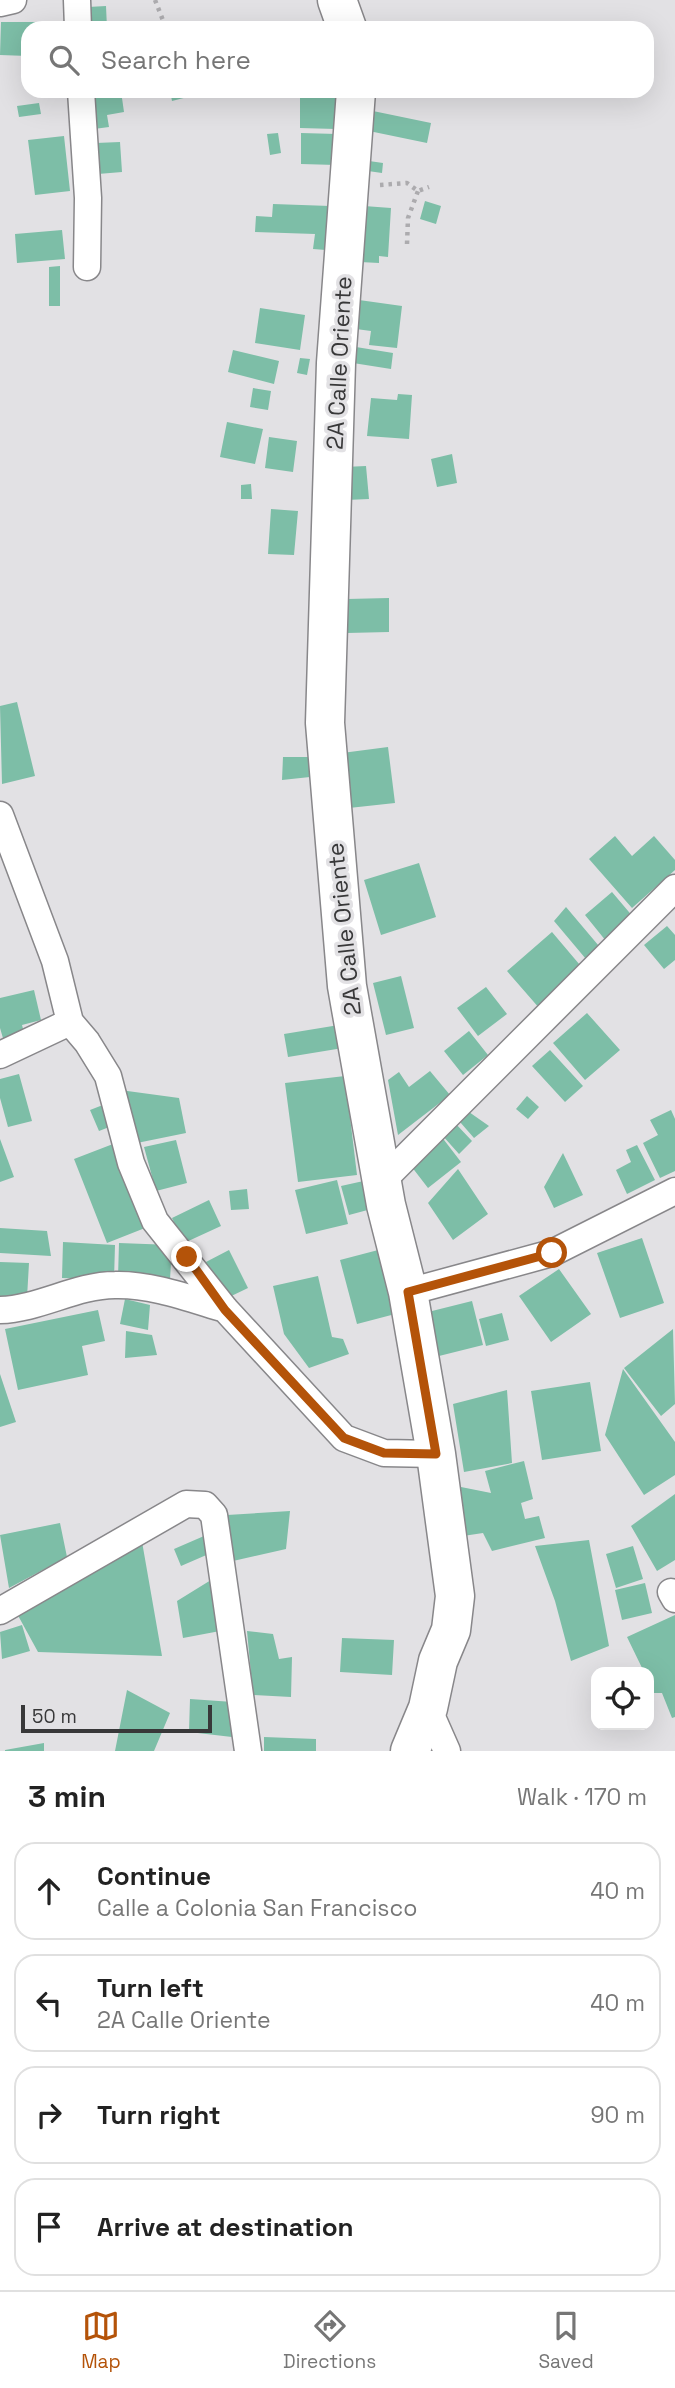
<!DOCTYPE html>
<meta charset="utf-8">
<style>
body{margin:0;font-family:"Space Grotesk",sans-serif;background:#f2f2f2;color:#222}
.controls{position:absolute;right:21px;bottom:21px;display:grid;overflow:hidden;border-radius:14px;box-shadow:0 7px 28px #0002}
.controls button{width:63px;height:63px;display:grid;place-items:center;padding:0;border:0;border-bottom:2px solid #e0e0e0;background:#fff;color:#222;font:35px sans-serif}
.scale{position:absolute;left:21px;bottom:18px;width:191px;box-sizing:border-box;padding-left:7px;border:4px solid #383839;border-top:0;font-size:19px;line-height:24px;white-space:nowrap;color:#383839;-webkit-text-stroke:5px #e2e1e4;paint-order:stroke}
.stop{position:absolute;width:21px;height:21px;margin:-16px;border:5px solid #b45309;border-radius:50%;background:#fff}
.stop.end{background:#b45309;border-color:#fff;box-shadow:0 2px 7px #0008}
.list{margin:0;padding:0;list-style:none}
h2{display:flex;justify-content:space-between;align-items:center;height:91px;margin:0;padding:0 28px;font-size:30px}
h2 small{font-size:23px;font-weight:400;color:#767676}
.list li{display:grid;grid-template-columns:46px 1fr auto;gap:21px;align-items:center;box-sizing:border-box;height:98px;margin:0 14px 14px;padding:0 14px;border:2px solid #e0e0e0;border-radius:21px}
.list b{display:block;font-size:26px;white-space:nowrap}
.list p{margin:0;font-size:23px;white-space:nowrap;color:#767676}
.list em{font-size:23px;font-style:normal;color:#767676}
.icon{flex:none;width:38px;height:38px;fill:none;stroke:currentColor;stroke-width:2;stroke-linecap:round;stroke-linejoin:round}
.map{position:relative;flex:none;width:675px;height:1751px;overflow:hidden}
.search{position:absolute;background:#fff;box-shadow:0 7px 28px #0002;left:21px;right:21px;top:21px;height:77px;display:flex;align-items:center;gap:18px;box-sizing:border-box;padding:0 24px;border-radius:21px;color:#767676;font-size:26px}
.sheet{height:539px;background:#fff}
nav{display:flex;justify-content:space-around;align-items:center;box-sizing:border-box;height:98px;border-top:2px solid #e0e0e0;background:#fff;font-size:19px;color:#767676}
nav a{display:grid;justify-items:center;gap:4px}
nav .on{color:#b45309}
.map>svg:first-child{display:block}
.building{fill:#7dbea7}
.lines{fill:none;stroke-linecap:round;stroke-linejoin:round}
.street-casing{stroke:#88878a;stroke-width:29}
.secondary-casing{stroke:#88878a;stroke-width:41}
.path{stroke:#acabae;stroke-width:4.5;stroke-dasharray:3.5 5;stroke-linecap:butt}
.street{stroke:#fff;stroke-width:26}
.secondary{stroke:#fff;stroke-width:38}
.route{stroke:#b45309;stroke-width:9}
.labels{text-anchor:middle;dominant-baseline:central;stroke-width:7;stroke-linejoin:round;paint-order:stroke}
.street-label{font-size:23px;fill:#383839;stroke:#e2e1e4}
</style>
<div class="map">
<svg width="675" height="1751" viewBox="0 0 675 1751">
<rect width="100%" height="100%" fill="#e2e1e4"/>
<!-- building -->
<path class="building" d="M106 6 107 28H89L88 7Z
M1 22H35V28H28V56L0 55Z
M88 91H121L124 112 107 115 109 127 94 129Z
M170 91H207V92L172 101Z
M300 91H336V129L300 128Z
M39 103 41 114 19 117 17 106Z
M373 111 431 123 427 143 369 131Z
M278 133 281 153 270 155 267 134Z
M301 133 337 134 336 165 301 164Z
M64 136 70 191 35 195 28 140Z
M120 142 122 172 98 174 96 143Z
M369 161 383 163 382 173 368 171Z
M425 201 441 206 436 224 420 219Z
M273 204 330 206 326 250 313 249 315 234 255 232 256 216 272 217Z
M364 206 391 208 388 257 379 256V263L360 262Z
M62 230 65 259 17 263 15 234Z
M60 266V306H49V267Z
M359 300 402 306 397 348 369 345 371 331 356 329Z
M260 308 305 315 300 350 255 343Z
M356 347 393 353 391 369 353 363Z
M233 350 279 361 274 384 228 372Z
M300 358 310 359 307 375 297 373Z
M253 388 271 391 268 410 250 407Z
M398 394 412 395 409 439 367 436 371 398 397 400Z
M227 422 263 429 255 464 220 457Z
M269 437 297 441 293 472 265 468Z
M452 454 457 483 437 487 431 459Z
M366 466 369 499 346 500 344 467Z
M251 484 252 499H241V485Z
M271 509 298 511 294 555 268 554Z
M389 598V632L347 633V599Z
M17 702 35 776 2 784 0 706Z
M388 747 395 803 349 808 342 753Z
M283 757H308L310 777 282 780Z
M615 836 632 856 654 836 675 860V870L632 908 589 859Z
M419 863 436 917 381 935 364 880Z
M612 892 634 918 606 941 585 915Z
M566 907 604 952 591 965 554 921Z
M667 926 675 935V960L664 969 644 945Z
M552 932 585 971 540 1009 507 971Z
M401 976 414 1028 386 1035 373 983Z
M486 987 507 1014 478 1036 457 1008Z
M34 990 41 1020 22 1025 26 1040 5 1045 0 1028V998Z
M587 1013 620 1050 585 1080 553 1043Z
M345 1024 349 1047 288 1057 284 1034Z
M469 1031 488 1055 463 1075 444 1051Z
M550 1050 583 1086 565 1102 532 1066Z
M430 1071 450 1095 398 1135 388 1080 399 1072 409 1087Z
M19 1074 32 1121 8 1127 0 1098V1079Z
M345 1076 357 1175 298 1182 285 1083Z
M120 1090 179 1098 186 1133 132 1144Z
M527 1096 539 1107 528 1119 516 1109Z
M108 1103 117 1124 99 1131 90 1110Z
M671 1110 675 1119V1171L660 1178 643 1143 658 1135 650 1120Z
M469 1112 489 1126 474 1138 460 1122Z
M455 1123 472 1141 459 1154 442 1135Z
M441 1136 461 1162 428 1188 408 1162Z
M0 1139 14 1177 0 1182Z
M176 1140 187 1183 156 1191 144 1147Z
M113 1144 145 1228 107 1243 74 1159Z
M637 1145 655 1180 627 1194 616 1170 631 1162 626 1150Z
M563 1153 583 1195 554 1208 544 1187Z
M458 1169 488 1214 453 1240 428 1203Z
M337 1180 348 1224 306 1234 295 1190Z
M368 1180 375 1208 349 1215 341 1186Z
M247 1189 249 1209 231 1210 229 1191Z
M209 1200 221 1226 184 1243 172 1218Z
M0 1228 47 1231 51 1256 0 1253Z
M642 1238 664 1303 620 1318 597 1253Z
M63 1242 115 1245 114 1280 62 1278Z
M119 1243 172 1245 170 1280 118 1278Z
M382 1249 399 1313 357 1324 340 1260Z
M229 1250 248 1288 223 1300 204 1263Z
M0 1262 29 1263 27 1298 0 1297Z
M559 1269 591 1314 551 1342 519 1296Z
M318 1276 332 1337 343 1339 349 1354 309 1368 284 1334 273 1286Z
M125 1299 150 1305 148 1330 120 1324Z
M472 1301 483 1345 439 1356 428 1312Z
M98 1310 105 1341 82 1346 88 1375 18 1390 5 1329Z
M502 1313 509 1340 486 1346 479 1319Z
M673 1329 675 1404 661 1416 624 1368Z
M126 1331 152 1335 157 1355 125 1358Z
M623 1369 675 1442V1475L644 1495 605 1435Z
M0 1374 16 1422 0 1427Z
M590 1382 601 1451 542 1460 531 1391Z
M507 1390 512 1463 464 1472 453 1404Z
M524 1461 533 1499 521 1503 525 1519 539 1516 545 1538 492 1551 483 1533 463 1536 456 1486 491 1493 485 1471Z
M675 1494V1560L657 1571 631 1526Z
M290 1511 286 1549 233 1561 227 1515Z
M60 1523 67 1557 9 1588 0 1535Z
M141 1536 162 1656 38 1652 15 1610Z
M204 1536 211 1553 181 1566 174 1549Z
M589 1540 609 1646 571 1661 555 1601 535 1546Z
M633 1546 643 1579 616 1588 606 1554Z
M211 1580 220 1631 183 1638 177 1601Z
M645 1583 652 1613 622 1620 615 1590Z
M675 1615V1717L672 1718 662 1693H654L649 1672H644L627 1637Z
M22 1625 30 1651 2 1659 0 1632Z
M247 1631 273 1634 279 1659 292 1657 291 1697 253 1695Z
M342 1638 394 1640 392 1675 340 1672Z
M127 1690 170 1713 154 1751H115Z
M190 1699 233 1702 232 1737 189 1732Z
M264 1737 316 1739V1751H264Z
M44 1743V1751H5V1750Z"/>
<g class="lines">
<!-- street casing -->
<g class="street-casing">
<path id="street" d="M77 0 78 28
M0 3 13 0
M81 91 88 198 87 267
M0 815 55 961 70 1022 87 1042 108 1076 131 1163 155 1221 225 1309 344 1438 384 1453 436 1454
M0 1055 70 1022
M383 1180 675 888
M408 1292 552 1253 675 1191
M0 1310C39 1309 76 1285 115 1285 152 1284 191 1299 225 1309
M671 1592 675 1599
M0 1611 186 1504 205 1505 214 1515 248 1751
M428 1708 447 1751"/>
</g>
<!-- secondary casing -->
<g class="secondary-casing">
<path id="secondary" d="M337 0 347 28
M356 91 336 363 325 723 347 986 386 1205 408 1292 436 1454 455 1596 451 1630 438 1661 428 1708 410 1751"/>
</g>
<!-- path -->
<path class="path" d="M155 0 166 28
M380 185 407 183 418 191 429 187
M407 244 408 218 418 191"/>
<!-- street -->
<use href="#street" class="street"/>
<!-- secondary -->
<use href="#secondary" class="secondary"/>
</g>
<g class="lines">
<!-- route -->
<path class="route" d="M187 1257 225 1310 344 1438 384 1453 436 1454 408 1292 552 1253"/>
</g>
<g class="labels">
<!-- street labels -->
<g class="street-label">
<text transform="translate(339 363) rotate(-87)">2A Calle Oriente</text>
<text transform="translate(344 929) rotate(-96)">2A Calle Oriente</text>
</g>
</g>
</svg>
<div class="controls">
<button><svg class="icon" aria-label="locate" viewBox="0 0 24 24"><circle cx="12" cy="12" r="6"/><path d="M12 2v4M12 18v4M2 12h4M18 12h4"/></svg></button>
</div>
<div class="scale">50 m</div>
<div class="stop" style="left:552px;top:1253px"></div>
<div class="stop end" style="left:187px;top:1257px"></div>
<div class="search"><svg class="icon" aria-label="search" viewBox="0 0 24 24"><circle cx="10" cy="10" r="6"/><path d="M15 15l6 6"/></svg>Search here</div>
</div>
<section class="sheet">
<h2>3 min<small>Walk · 170 m</small></h2>
<ul class="list">
<li><svg class="icon" aria-label="ahead" viewBox="0 0 24 24"><path d="M12 20V5M6 11l6-6 6 6"/></svg><div><b>Continue</b><p>Calle a Colonia San Francisco</p></div><em>40 m</em></li>
<li><svg class="icon" aria-label="left" viewBox="0 0 24 24"><path d="M17 20v-9H6M10 6l-5 5 5 5"/></svg><div><b>Turn left</b><p>2A Calle Oriente</p></div><em>40 m</em></li>
<li><svg class="icon" aria-label="right" viewBox="0 0 24 24"><path d="M7 20v-9h11M14 6l5 5-5 5"/></svg><div><b>Turn right</b></div><em>90 m</em></li>
<li><svg class="icon" aria-label="arrive" viewBox="0 0 24 24"><path d="M6 21V4h12l-3 4 3 4H6"/></svg><div><b>Arrive at destination</b></div></li>
</ul>
</section>
<nav>
<a class="on"><svg class="icon" aria-label="map" viewBox="0 0 24 24"><path d="M3 6l6-2 6 2 6-2v14l-6 2-6-2-6 2zM9 4v14M15 6v14"/></svg>Map</a>
<a><svg class="icon" aria-label="directions" viewBox="0 0 24 24"><path d="M12 3l9 9-9 9-9-9zM9 14v-3h6M13 9l2 2-2 2"/></svg>Directions</a>
<a><svg class="icon" aria-label="saved" viewBox="0 0 24 24"><path d="M7 4h10v16l-5-4-5 4z"/></svg>Saved</a>
</nav>
